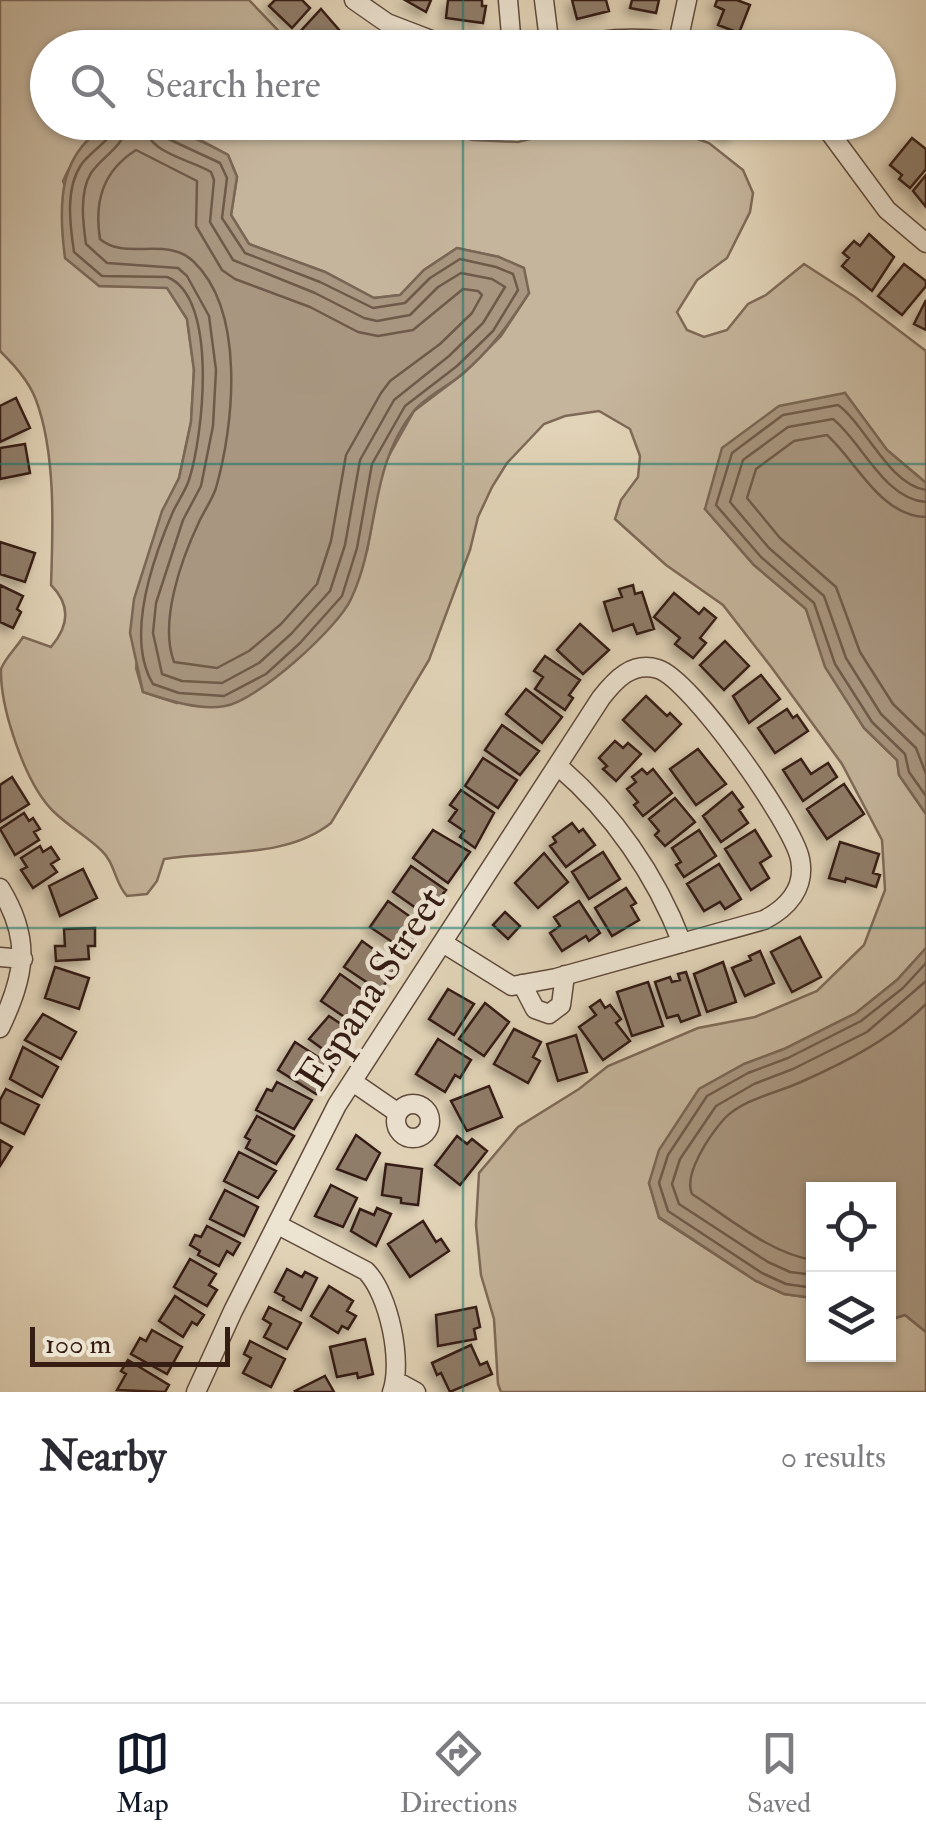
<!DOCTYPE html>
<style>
body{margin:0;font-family:"IM FELL Double Pica",serif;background:#f2f2f3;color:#2b2b33}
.controls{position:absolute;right:30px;bottom:30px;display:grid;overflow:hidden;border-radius:0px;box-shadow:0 2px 8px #0004}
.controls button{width:90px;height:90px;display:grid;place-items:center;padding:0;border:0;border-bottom:2px solid #e1e1e2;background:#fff;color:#2b2b33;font:50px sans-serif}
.scale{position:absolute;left:30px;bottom:25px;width:200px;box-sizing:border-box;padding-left:10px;border:5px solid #361d14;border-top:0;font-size:28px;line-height:35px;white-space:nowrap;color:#361d14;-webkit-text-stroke:8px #ece3d1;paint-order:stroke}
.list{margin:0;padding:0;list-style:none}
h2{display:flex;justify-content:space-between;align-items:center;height:130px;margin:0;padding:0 40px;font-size:42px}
h2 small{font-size:32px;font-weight:400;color:#7c7c81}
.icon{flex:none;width:55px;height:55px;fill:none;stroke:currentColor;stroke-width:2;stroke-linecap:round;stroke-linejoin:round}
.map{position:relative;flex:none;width:926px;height:1392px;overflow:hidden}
.search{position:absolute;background:#fff;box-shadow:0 2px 8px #0004;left:30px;right:30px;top:30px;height:110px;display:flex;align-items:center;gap:25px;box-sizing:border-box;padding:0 35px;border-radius:55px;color:#7c7c81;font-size:38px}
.sheet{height:310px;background:#fff}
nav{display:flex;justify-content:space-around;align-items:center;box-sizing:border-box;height:140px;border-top:2px solid #e1e1e2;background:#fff;font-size:28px;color:#7c7c81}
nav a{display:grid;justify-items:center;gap:5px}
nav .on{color:#111827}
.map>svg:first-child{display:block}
.green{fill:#c5b59c;stroke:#7e6958;stroke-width:2.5}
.water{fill:#a89680;stroke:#7a6655;stroke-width:2.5}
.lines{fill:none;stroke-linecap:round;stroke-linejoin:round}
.shore{stroke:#6f5a4a;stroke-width:2.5}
.building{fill:#8f7c69;stroke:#361d14;stroke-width:2.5;filter:url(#shadow)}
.minor-casing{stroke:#614b3d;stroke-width:21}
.minor{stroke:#ece3d1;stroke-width:18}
.grid{fill:none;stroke:#0f766e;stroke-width:2.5;stroke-opacity:0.55}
.labels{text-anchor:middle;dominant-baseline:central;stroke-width:9;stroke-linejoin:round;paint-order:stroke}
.street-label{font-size:42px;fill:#361d14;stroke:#ece3d1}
</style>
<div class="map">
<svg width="926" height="1392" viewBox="0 0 926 1392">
<defs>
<filter id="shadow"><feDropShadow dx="-5" dy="5" stdDeviation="5" flood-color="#0004"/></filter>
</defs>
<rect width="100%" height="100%" fill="#e2d4b8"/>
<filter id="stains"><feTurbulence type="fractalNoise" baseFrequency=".002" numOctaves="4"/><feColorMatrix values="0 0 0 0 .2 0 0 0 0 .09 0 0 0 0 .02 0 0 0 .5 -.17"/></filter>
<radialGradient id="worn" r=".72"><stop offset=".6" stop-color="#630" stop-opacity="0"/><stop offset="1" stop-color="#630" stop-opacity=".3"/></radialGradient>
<!-- green -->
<path class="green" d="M0 0H249L294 47 48 48V122L114 123C90 134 73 158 63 181L99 286 167 287 187 319 194 370 191 422 179 478 163 511 136 668 143 692 177 703 367 551 382 468 414 411 464 373 501 336 529 293 499 257 457 248 424 270 400 295 374 298 325 272 249 244 231 215 237 177 228 155 200 140 149 123H409L473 140 518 142 596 123H652L709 143 743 170 753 193 750 212 727 258 697 280 677 312 687 330 704 337 727 330 748 304 766 295 804 264 855 297 926 351V483L887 450 845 393 705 509 754 565 806 609 826 667 864 728 897 760 899 775 926 814V948L897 980 856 1013 784 1049 744 1064 649 1183 659 1218 756 1281 784 1294 813 1298 814 1354H888L889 1320 905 1315 926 1332V1392H501L498 1384 494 1319 481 1275 476 1225 479 1173 518 1127 579 1089 608 1066 698 1028 755 1017 817 991 864 945 885 890 882 840 842 764 772 668 723 605 666 565 615 519 621 500 638 477 640 456 630 429 599 411 565 416 544 424 507 463 492 487 478 517 470 550 429 660 331 823C286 859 217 850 164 859L157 881 147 894 127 896C114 882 116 864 101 850 86 836 67 825 53 811 25 783 0 708 1 669 5 658 17 647 23 637L51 647C69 626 71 605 51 585 53 529 56 453 36 400 29 381 14 365 0 351Z"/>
<!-- water -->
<path class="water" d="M114 122C160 122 188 133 228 155L237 177 231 215 249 244 325 272 374 298 400 295 424 270 457 248 499 257 524 268 529 293C509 324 490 351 461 375 447 387 425 397 413 412 368 469 380 538 351 599 338 628 257 701 225 706 199 711 167 700 143 692L130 633 134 599 162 511 179 478 191 422 194 370 187 319 167 288 99 286 65 258C58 205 57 149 114 122Z
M845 393 887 450 926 483V814L899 775 897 760 864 728 825 667 806 609 754 565 705 509 722 448 779 406Z
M926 948V1332L905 1315 889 1320 888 1190H814L813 1298 784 1294 756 1281 659 1217 649 1183 659 1150 699 1089 744 1064 784 1049 856 1013 897 980Z"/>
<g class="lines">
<!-- shore -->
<path class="shore" d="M115 122C113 141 91 150 81 165 65 189 70 225 74 252L102 276 167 277C219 297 203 437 189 480 185 492 177 502 172 514 152 561 125 637 153 684L179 693 224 696 266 674 300 643 342 596 357 548 372 464 405 406 457 366 493 331 518 290 513 274 496 267 460 259 430 278 405 303 373 308 320 282 245 253 222 218 227 178 220 163 162 136 156 122
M127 122C126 146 103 155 91 173 79 193 83 223 86 244L107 263 178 268 187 276 209 316 216 370 213 426 201 486 183 520 156 603 153 633 162 674 182 681 222 683 259 663 291 634 330 591 345 545 360 460 394 400 449 356 483 323 505 287 492 279 461 273 438 287 410 315 377 321 364 318 315 293 233 260 210 222 214 180 211 172C188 158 146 154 144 122
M136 150 197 181 196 226 222 270 235 279 310 307 358 332 378 336 413 330 463 289 478 291 482 295 472 313 440 344 390 381 381 393 346 455 331 541 317 584 281 624 249 651 217 668 174 662C159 622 181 560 199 522 204 511 212 500 216 488 234 425 246 311 193 261 167 236 125 261 100 239 94 201 103 171 136 150Z
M926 490C889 485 865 424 838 405L783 415 732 453 716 505 761 557 814 603 835 664 872 722 905 754 909 772 926 796
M926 502C885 500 861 441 833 419L788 427 743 460 730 502 769 548 824 596 846 658 881 714 916 748 926 774
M926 517C880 516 857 462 827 435L794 441 756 469 747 498 780 538 836 587 860 652 893 704 926 736
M814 1260C772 1255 728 1217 692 1194 683 1174 710 1135 724 1119 743 1099 777 1093 801 1082 846 1062 891 1039 926 1004
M814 1275 790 1272 768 1262 679 1204 672 1184 680 1159 716 1106 754 1084 793 1069 867 1032 926 981
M814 1288 786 1284 762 1273 668 1211 659 1183 668 1155 707 1096 748 1073 788 1058 861 1021 903 988 926 963"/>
</g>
<!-- building -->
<path class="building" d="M275 0H302L310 8 292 28 269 6Z
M405 0H431L426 12Z
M448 0H482V6H486L483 23 446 18Z
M572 0H606L609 11 577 19Z
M632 0H659L656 13 630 8Z
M717 0H737L750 5 739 33 718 25 724 10 715 6Z
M321 9 340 31 326 48H304L300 44 304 40 298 34Z
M348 33 369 48H338Z
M746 122 744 126 740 123 729 138 706 123Z
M912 138 926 149V169L910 188 899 179 902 175 890 165Z
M926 175V207L913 191Z
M869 234 894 257 872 291 842 266 849 258 843 253 854 241 860 246Z
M904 264 926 281V286L902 315 878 296Z
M926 300V330L914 324Z
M16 398 30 428 0 442V406Z
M25 444 30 473 0 479V448Z
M0 542 35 553 25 582 0 574Z
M0 585 23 596 17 609 21 612 13 628 0 622Z
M633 585 635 594 642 592 654 629 637 634 633 624 613 631 604 602 622 597 619 589Z
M674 593 699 614 704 608 716 618 700 638 706 643 693 658 675 644 680 638 654 617Z
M580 624 609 650 583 674 557 650Z
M725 641 749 666 724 690 700 665Z
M545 656 580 680 569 695 573 698 565 710 535 689 543 677 534 671Z
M761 675 780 699 749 723 733 696Z
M526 689 562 717 542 743 506 714Z
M646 696 667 716 670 713 681 724 655 751 623 720Z
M787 709 793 718 797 715 808 731 775 753 758 728Z
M502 725 539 751 520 775 485 750Z
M615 741 623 748 628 743 641 754 616 781 603 769 607 766 599 758Z
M698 749 726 784 696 805 670 769Z
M483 758 517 780 498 808 465 786Z
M801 759 811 774 828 763 837 777 803 801 783 770Z
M642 769 647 774 653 769 672 793 643 816 634 805 638 802 627 789 636 782 632 777Z
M12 777 29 804 0 822V785Z
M844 784 864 814 827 839 807 809Z
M461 790 494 813 475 848 460 837 464 831 449 821 457 810 450 805Z
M732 792 743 807 739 810 748 823 721 842 703 816Z
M675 798 695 822 665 846 655 835 659 831 649 819Z
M24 813 29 821 33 818 40 829 34 832 39 840 15 855 0 829Z
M572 823 579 832 583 829 595 845 566 867 550 846 556 842 553 837Z
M433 830 470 852 448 883 413 858Z
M699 830 716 856 684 877 676 865 681 862 672 848Z
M755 830 771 856 760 863 769 878 751 890 725 849Z
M840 842 879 854 873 873 880 875 876 887 846 878 845 882 829 878Z
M40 846 43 852 51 847 59 859 51 864 57 872 33 888 21 870 27 867 21 858Z
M603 852 620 879 589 899 572 872Z
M544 853 568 882 538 908 515 883Z
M719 864 741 899 725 909 720 902 704 911 687 884Z
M411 866 446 890 426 915 393 892Z
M83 869 97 898 60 916 49 886Z
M626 888 636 903 631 906 639 920 612 936 595 908Z
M388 901 422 925 407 952 370 927Z
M579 901 600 933 589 941 586 936 562 951 550 933 560 926 554 917Z
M505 912 520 926 508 939 493 925Z
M95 928V946H88L89 959 56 961 55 946H65L64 929Z
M800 937 821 977 792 992 771 952Z
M362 941 397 966 380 991 344 967Z
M760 951 774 983 745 996 732 968 751 960 749 956Z
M723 962 736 1002 707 1012 694 974Z
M55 967 89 978 79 1009 45 998Z
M686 972 700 1015 681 1022 678 1015 667 1018 655 982 670 977 672 982 680 980 678 974Z
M340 974 377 1000 359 1027 321 1001Z
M648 982 663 1026 632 1036 617 992Z
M448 989 474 1004 454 1035 429 1019Z
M600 1000 605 1008 610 1005 621 1019 616 1023 630 1041 603 1060 579 1027 596 1015 590 1007Z
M485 1003 509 1022 484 1056 459 1039Z
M43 1014 76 1032 61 1059 25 1040Z
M329 1016 353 1032 335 1058 309 1039Z
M514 1029 541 1042 533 1057 540 1061 528 1083 494 1064Z
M576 1035 587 1072 558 1081 547 1044Z
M438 1039 471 1060 460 1078 455 1075 445 1092 416 1074Z
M295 1042 329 1064 320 1078 324 1080 316 1094 278 1070Z
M23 1047 58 1067 42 1097 10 1079Z
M277 1082 312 1100 294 1129 256 1110 267 1089 272 1091Z
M489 1086 502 1117 467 1131 451 1101Z
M6 1089 39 1105 24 1134 0 1122V1100Z
M257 1116 294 1136 276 1164 246 1148 250 1140 245 1137Z
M356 1135 380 1153 366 1180 337 1169Z
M457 1136 467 1144 472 1139 487 1151 460 1185 435 1165Z
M0 1140 12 1147 0 1166Z
M239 1152 276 1171 258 1198 224 1181Z
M386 1164 422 1169 418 1205 401 1203V1198L382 1195Z
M331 1185 357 1198 343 1227 315 1216Z
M225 1190 258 1207 244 1236 210 1219Z
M377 1208 391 1214 376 1246 351 1231 360 1209 374 1215Z
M423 1221 436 1242 441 1239 449 1251 410 1277 388 1244Z
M207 1226 240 1243 233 1255 227 1251 219 1266 198 1255 200 1251 190 1245 195 1235 201 1237Z
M190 1259 216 1274 209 1285 217 1290 207 1306 174 1287Z
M287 1269 302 1277 305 1272 317 1278 301 1310 283 1300 284 1297 275 1292Z
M329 1286 353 1301 347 1311 356 1316 348 1329 342 1326 338 1333 311 1316Z
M175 1296 204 1315 197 1325 192 1322 183 1337 159 1321Z
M269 1307 301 1323 287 1349 264 1337 271 1324 263 1319Z
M476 1307 480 1327 474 1329 476 1339 438 1346 436 1315Z
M152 1330 182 1347 167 1374 131 1354 140 1338 146 1341Z
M365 1339 373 1374 358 1378 357 1373 337 1377 330 1347Z
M250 1341 285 1359 271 1387 243 1373 251 1358 244 1354Z
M471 1345 480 1365 487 1362 492 1374 450 1392 441 1373 437 1375 432 1363Z
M128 1360 169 1385 165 1392 117 1390 126 1374 121 1371Z
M325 1376 334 1392H296L295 1391Z"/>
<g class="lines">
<!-- minor casing -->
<g class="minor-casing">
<path id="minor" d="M354 0 387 23 452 48
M544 0 550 48
M678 42 687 0
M505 48 511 35 508 0
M564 48C612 35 656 36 703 48
M822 122 887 210 926 243
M558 766C613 813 656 875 682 943
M0 888C32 940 25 975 0 1028
M0 957 23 959
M522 984 535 1009 549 1014 561 1005 565 975
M353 1082 398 1113
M396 1121a17 17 0 1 1 34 0a17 17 0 1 1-34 0Z
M278 1225 366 1271C389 1294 403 1362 392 1392
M396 1381 416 1392
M196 1392 233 1311 337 1105 601 698C615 680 632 661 658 669 691 679 793 824 800 859 806 888 787 908 764 920L556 978 512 986 443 943"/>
</g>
<!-- minor -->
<use href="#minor" class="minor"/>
</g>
<!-- grid -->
<path class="grid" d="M463 0V48M463 122V1392M0 464H926M0 928H926"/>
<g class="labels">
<!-- street labels -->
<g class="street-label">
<text transform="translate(372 989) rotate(-57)">Espana Street</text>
</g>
</g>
<rect width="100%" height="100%" filter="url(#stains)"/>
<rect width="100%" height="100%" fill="url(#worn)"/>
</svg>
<div class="controls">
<button><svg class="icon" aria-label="locate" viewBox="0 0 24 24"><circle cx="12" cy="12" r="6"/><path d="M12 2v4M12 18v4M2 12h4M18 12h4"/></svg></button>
<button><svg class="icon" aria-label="layers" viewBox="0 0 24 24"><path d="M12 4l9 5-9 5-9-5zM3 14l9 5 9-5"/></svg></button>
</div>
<div class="scale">100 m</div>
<div class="search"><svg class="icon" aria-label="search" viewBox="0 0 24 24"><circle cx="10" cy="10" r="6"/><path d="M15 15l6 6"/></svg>Search here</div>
</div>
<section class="sheet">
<h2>Nearby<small>0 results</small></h2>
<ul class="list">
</ul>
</section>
<nav>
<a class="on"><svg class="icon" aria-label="map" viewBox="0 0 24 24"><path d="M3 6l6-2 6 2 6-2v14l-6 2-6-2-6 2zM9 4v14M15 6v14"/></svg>Map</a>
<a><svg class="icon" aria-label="directions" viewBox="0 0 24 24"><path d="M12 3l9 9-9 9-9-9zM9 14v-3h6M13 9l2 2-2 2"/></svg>Directions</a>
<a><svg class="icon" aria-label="saved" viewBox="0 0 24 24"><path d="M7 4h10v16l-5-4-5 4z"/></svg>Saved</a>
</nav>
